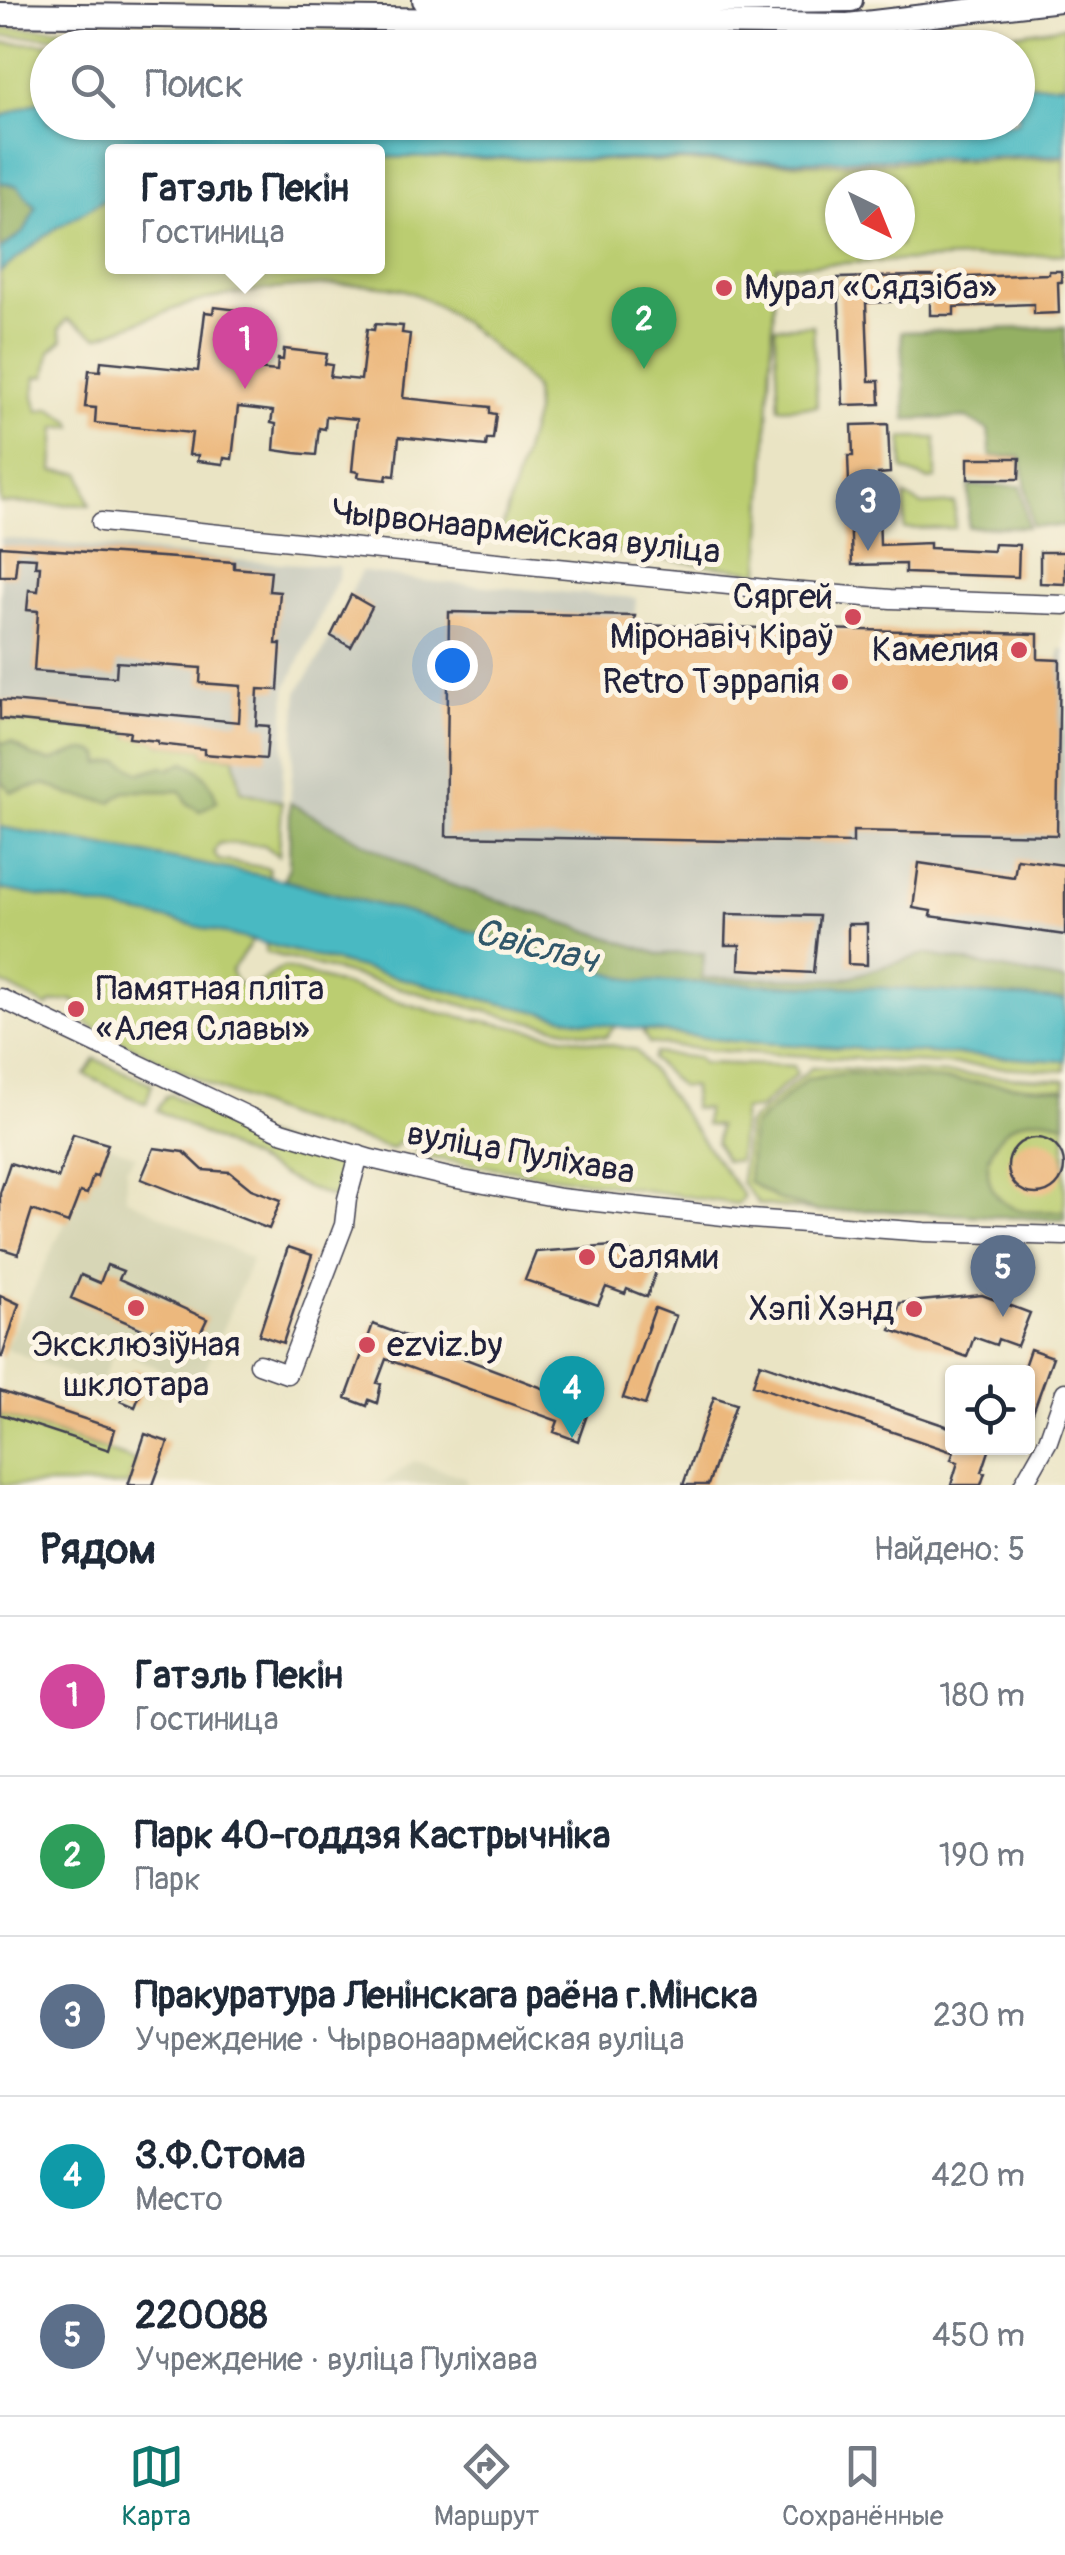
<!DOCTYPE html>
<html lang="ru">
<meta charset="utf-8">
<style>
body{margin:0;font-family:Pangolin,sans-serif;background:#f2f2f3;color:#1f2937}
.controls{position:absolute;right:30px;bottom:30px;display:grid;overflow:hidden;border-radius:10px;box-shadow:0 2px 8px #0004}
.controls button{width:90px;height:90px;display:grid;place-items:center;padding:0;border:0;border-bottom:2px solid #e0e1e3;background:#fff;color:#1f2937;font:50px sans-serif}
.compass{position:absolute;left:825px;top:170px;width:90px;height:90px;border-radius:50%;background:#fff;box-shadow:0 2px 8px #0004;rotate:137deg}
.you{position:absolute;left:452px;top:665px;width:35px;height:35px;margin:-25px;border:8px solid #fff;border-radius:50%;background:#1a73e8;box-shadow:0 0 0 15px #1a73e833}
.badge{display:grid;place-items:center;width:65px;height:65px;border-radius:50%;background:#0f766e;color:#fff;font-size:32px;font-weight:700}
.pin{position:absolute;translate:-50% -82px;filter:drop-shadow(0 2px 5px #0008)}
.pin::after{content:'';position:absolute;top:52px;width:35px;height:30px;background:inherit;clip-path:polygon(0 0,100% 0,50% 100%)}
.popup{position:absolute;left:105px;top:144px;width:280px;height:130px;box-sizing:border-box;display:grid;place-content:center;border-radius:10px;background:#fff;filter:drop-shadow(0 2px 8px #0005);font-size:32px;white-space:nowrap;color:#747a83}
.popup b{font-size:38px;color:#1f2937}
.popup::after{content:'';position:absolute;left:50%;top:100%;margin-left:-20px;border:20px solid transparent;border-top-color:#fff}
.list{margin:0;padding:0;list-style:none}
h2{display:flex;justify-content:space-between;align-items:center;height:130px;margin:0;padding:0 40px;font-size:42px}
h2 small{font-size:32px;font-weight:400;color:#747a83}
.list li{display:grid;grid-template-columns:65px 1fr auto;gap:30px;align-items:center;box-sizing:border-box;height:160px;padding:0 40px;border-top:2px solid #e0e1e3}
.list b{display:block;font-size:38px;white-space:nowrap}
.list p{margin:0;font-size:32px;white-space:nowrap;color:#747a83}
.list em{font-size:32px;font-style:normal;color:#747a83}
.icon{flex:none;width:55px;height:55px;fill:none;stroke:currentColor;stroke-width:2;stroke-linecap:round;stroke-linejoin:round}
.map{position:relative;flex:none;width:1065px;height:1485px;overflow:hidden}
.search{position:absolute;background:#fff;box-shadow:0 2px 8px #0004;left:30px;right:30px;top:30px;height:110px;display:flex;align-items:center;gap:25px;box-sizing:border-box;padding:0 35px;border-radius:55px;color:#747a83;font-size:38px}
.sheet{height:930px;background:#fff}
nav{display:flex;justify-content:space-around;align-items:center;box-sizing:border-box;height:140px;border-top:2px solid #e0e1e3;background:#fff;font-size:28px;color:#747a83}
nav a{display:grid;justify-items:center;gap:5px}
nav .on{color:#0f766e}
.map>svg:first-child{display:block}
.built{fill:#d7d6b6}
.industrial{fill:#c3c6b9}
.green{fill:#bbcd71;stroke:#6e7856;stroke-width:2.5;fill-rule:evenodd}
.forest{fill:#94b063;stroke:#5b694f;stroke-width:2.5}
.water{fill:#4ab9c2;stroke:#366e7e;stroke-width:2.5}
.building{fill:#ecb87d}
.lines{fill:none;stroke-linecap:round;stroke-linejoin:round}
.minor-casing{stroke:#403f50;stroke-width:21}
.major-casing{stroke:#403f50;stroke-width:26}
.minor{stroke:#fff;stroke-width:18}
.major{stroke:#fff;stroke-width:22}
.poi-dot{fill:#d1495b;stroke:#fcf5e5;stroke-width:4}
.labels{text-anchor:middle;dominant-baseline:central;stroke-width:10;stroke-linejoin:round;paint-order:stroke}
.poi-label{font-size:35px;fill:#22223b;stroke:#fcf5e5;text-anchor:start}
.street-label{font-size:35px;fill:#22223b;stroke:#fcf5e5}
.water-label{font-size:38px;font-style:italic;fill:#30576a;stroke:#fcf5e5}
</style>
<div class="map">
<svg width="1065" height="1485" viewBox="0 0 1065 1485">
<rect width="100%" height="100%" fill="#fcf5e5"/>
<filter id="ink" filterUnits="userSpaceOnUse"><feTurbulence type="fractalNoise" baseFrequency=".01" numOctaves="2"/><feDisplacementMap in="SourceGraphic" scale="20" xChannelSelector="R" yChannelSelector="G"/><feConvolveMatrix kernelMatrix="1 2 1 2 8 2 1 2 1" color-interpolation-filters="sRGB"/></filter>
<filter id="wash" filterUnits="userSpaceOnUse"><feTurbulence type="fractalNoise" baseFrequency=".0048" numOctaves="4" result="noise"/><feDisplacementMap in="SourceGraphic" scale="40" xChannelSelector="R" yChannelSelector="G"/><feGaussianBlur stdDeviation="2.25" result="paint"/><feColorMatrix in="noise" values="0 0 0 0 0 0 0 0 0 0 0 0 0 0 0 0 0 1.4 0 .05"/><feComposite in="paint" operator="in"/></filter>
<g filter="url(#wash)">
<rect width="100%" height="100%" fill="#eae4c4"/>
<!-- built -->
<path class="built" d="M108 1144 136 1156 126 1168V1198L252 1259 198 1387 119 1350 114 1351 99 1387 5 1348 80 1192 87 1194 93 1176H97Z
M414 1461 465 1477 467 1485H380Z"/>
<!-- industrial -->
<path class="industrial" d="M0 538 246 561 339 566 338 578 286 689 282 802 241 791 234 757 204 754V749L129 738V732L0 719Z
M361 571 423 581 636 598 634 625 1038 634 1039 659 1059 660 1060 649H1065V981L925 954 846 979H704L703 954H658L430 878 290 803 298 691 322 654Z"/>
<!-- green -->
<path class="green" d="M1065 26V84L1018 85V48H870L982 39Z
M0 28 844 36V41L841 44 816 43 811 39 760 38 755 43 0 36Z
M0 43 609 47 48 48 47 98 0 117Z
M378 157 830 164 1065 158V254L776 266 760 572 500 536 535 413 534 388C506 356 448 305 407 291 363 276 237 290 192 303 161 313 129 326 98 337L67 319 59 330 63 340 50 351 46 376 36 377 34 396 38 411 51 408 71 421 73 427H56L53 471 81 473 90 505 0 503V272L53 230 112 195V266H378ZM840 185H900V245H840Z
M813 325 817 406 779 408 775 327Z
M902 438H936V479L928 480 903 470Z
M905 496 922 505 955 503V528L904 529Z
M0 719 130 732 129 737 158 741 159 744 204 749V754L234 757 241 791 282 802 279 856 264 845 219 843 214 851 218 860 268 868 270 877 0 827Z
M0 889 153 915 253 940 231 971 237 983 251 988 283 967 435 1012 636 1050 744 1197 737 1204 417 1156 414 1141H400L392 1149 285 1116 214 1087 87 1024 80 1005 72 1000 51 1003 47 1007 0 982Z
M266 944 499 1003 615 1026 606 1037 508 1017 284 957 266 952Z
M642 1030 732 1041 1065 1061V1071L707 1050 649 1043Z
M655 1053 698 1058 702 1063 794 1066 797 1074 758 1109 743 1110 738 1161 725 1160 716 1143 718 1126 705 1125 706 1109 693 1108V1087L679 1086 652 1059Z
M95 1059 152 1084 146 1104 85 1075Z
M812 1067 1065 1080V1220L871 1210 820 1212 759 1204 741 1182 747 1124Z
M171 1095 257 1134 347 1166 342 1201 303 1186 157 1110 166 1096Z
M0 1414 136 1461 128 1485H0Z"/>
<!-- forest -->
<path class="forest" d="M0 182 17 186 36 207 25 231 0 250Z
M1065 327V527L1032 526 1021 457 991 456 988 430 966 418 906 419 901 332Z
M969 486H1021L1028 527H968Z
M12 742 32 756 50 761C69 757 81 743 100 755L101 764 120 761 140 773 163 766 169 769 184 762C203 769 211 782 217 801L200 811 188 804 181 791H126L111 802 70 795 46 784 11 792 1 780 0 743Z
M290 803 430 878 658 954 704 953 702 978 843 979 925 954 1065 981V1000L887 988 636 981 409 913 283 880 289 867Z
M847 1073 1065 1089V1124C991 1096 961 1191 1017 1209 1033 1214 1049 1211 1065 1211V1220L871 1210 820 1212 777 1199 748 1181 752 1127 807 1079Z"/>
<!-- water -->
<path class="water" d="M1065 84V155L795 161 378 157V152H112V195L53 230 0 272V250L25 231 36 207 17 186 0 182V117L47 98 48 122H1018V85Z
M0 827 270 877 409 913 636 981 887 988 1065 1000V1061L732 1041 591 1023 499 1003 176 921 0 889Z"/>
<g id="blocks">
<!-- building -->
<path class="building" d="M1049 271H1061L1062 282H1058L1059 313 1034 314V304L954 307V315H930V300L866 303 869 381H879L880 404 843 405 838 278 914 276H939V278L1049 274Z
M214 307 239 310V316L248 317 242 368 277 371 278 359 283 360 284 349 327 354 325 364 332 365 330 377 361 380 367 329 374 330 375 324 403 326 402 333 410 334 403 398 490 407V413L496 414 493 439H487L486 446 399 437 395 476 387 475 386 480 358 477 359 472 352 471 357 419 326 416 325 429 319 428 316 455 295 453 274 450 276 424 271 423 273 411 238 407 232 459 224 458 223 464 197 461 198 455H189L192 433 95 423 96 408 85 407 89 370 100 371 101 361 198 371 205 312 213 313Z
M888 424 890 473 878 474 880 545 930 543V548L993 551 994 544 1019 545 1018 577 905 573V564L852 565 848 456H853L852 425Z
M968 458H1020L1019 479H968Z
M0 546 234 562V568L271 571 269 591 280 592 276 644H281L278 690 258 689 256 725 269 726 266 759 204 754V749L158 744V741L129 738 130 732 0 719V700L239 722 241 686 200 683 201 668 117 662 116 677 34 671 38 611 27 610 29 590 38 591 40 566H35L36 558 17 557 15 576H0Z
M1040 552H1065V584L1040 583Z
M351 595 372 607 351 647 331 636Z
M449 612 635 616 633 625 1038 634V659L1060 660 1057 835 853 831V843L446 836Z
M1017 859 1065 865V935L930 916 931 911 913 908 919 863 1014 877Z
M726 914 819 916 813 973 739 969 740 945H725Z
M848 924H867V965L848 964Z
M73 1134 108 1144 97 1177 93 1176 87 1194 80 1192 68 1223 32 1210 18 1254 0 1248V1193L10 1163 58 1178Z
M1008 1166a28 28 0 1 1 56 0a28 28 0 1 1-56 0Z
M154 1148 184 1152 203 1170 230 1172 251 1189 281 1200 269 1229 141 1179Z
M613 1246 659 1263 647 1297 627 1289 625 1294 606 1287 598 1305 525 1280 536 1252Z
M288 1247 312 1255 283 1343 259 1335Z
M107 1265 123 1271 119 1279 207 1319 196 1342 153 1329 151 1333 71 1298 81 1275 100 1283Z
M0 1295 19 1304 2 1357H0Z
M982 1295 1030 1313 1017 1346 998 1339 996 1345 974 1337 967 1357 891 1330 900 1303Z
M655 1308 676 1316 645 1405 623 1398Z
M373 1324 585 1404 581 1413 587 1415 578 1441 554 1432 558 1421 386 1359 377 1383 381 1384 377 1403 369 1400 367 1406 346 1398Z
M1030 1349 1053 1357 1029 1423 1028 1372H1022Z
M760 1363 952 1428V1452L753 1385Z
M134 1369 148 1375 135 1407 121 1401Z
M0 1391 115 1429 109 1450 0 1414Z
M714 1397 736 1404 708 1485H683Z
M145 1434 168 1442 160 1466 153 1485H128Z
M955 1448H990L982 1472 985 1473 981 1485H951L958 1462 951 1460Z"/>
</g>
</g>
<g filter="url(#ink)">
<use href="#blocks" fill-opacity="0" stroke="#403f50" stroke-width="2.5"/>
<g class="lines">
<!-- minor casing -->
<g class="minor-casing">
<path id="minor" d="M101 522 777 590 891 599 1065 605
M0 998 281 1132 371 1159 452 1178 560 1198 751 1219 925 1232 1065 1236
M259 1364 287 1374 344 1225 347 1199 359 1155
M1023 1485 1048 1441 1065 1392"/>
</g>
<!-- major casing -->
<g class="major-casing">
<path id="major" d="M424 0 617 3 851 0
M0 14 848 25 1060 0"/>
</g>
<!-- minor -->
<use href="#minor" class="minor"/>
<!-- major -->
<use href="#major" class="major"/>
</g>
</g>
<!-- markers -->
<g class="poi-dot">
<circle cx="724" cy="288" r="10"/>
<circle cx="853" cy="617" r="10"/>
<circle cx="1019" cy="650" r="10"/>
<circle cx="840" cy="682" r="10"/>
<circle cx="76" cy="1009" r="10"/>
<circle cx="587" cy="1257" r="10"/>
<circle cx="136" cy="1308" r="10"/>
<circle cx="914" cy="1309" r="10"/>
<circle cx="367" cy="1345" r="10"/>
</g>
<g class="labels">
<!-- poi labels -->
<g class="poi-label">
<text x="744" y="288">Мурал «Сядзіба»</text>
<text x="833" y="597" text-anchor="end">Сяргей<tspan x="833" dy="40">Міронавіч Кіраў</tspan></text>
<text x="999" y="650" text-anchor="end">Камелия</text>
<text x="820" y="682" text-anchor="end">Retro Тэррапія</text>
<text x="96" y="989">Памятная пліта<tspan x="96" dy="40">«Алея Славы»</tspan></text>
<text x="607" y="1257">Салями</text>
<text x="894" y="1309" text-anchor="end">Хэпі Хэнд</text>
<text x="136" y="1345" text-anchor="middle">Эксклюзіўная<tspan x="136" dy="40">шклотара</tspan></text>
<text x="387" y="1345">ezviz.by</text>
</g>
<!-- street labels -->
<g class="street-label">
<text transform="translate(526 532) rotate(6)">Чырвонаармейская вуліца</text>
<text transform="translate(521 1153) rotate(10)">вуліца Пуліхава</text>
</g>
<!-- water labels -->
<g class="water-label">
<text transform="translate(536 946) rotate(14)">Свіслач</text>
</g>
</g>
</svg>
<div class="controls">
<button><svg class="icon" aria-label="locate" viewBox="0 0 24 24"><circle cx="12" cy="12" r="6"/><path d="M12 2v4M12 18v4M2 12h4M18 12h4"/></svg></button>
</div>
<svg class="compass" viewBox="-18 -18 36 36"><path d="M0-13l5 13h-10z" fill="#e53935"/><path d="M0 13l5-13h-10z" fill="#747a83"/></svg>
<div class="you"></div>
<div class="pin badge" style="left:245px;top:389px;background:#d1479c">1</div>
<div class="popup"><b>Гатэль Пекін</b>Гостиница</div>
<div class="pin badge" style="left:644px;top:369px;background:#2e9e5b">2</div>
<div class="pin badge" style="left:868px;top:551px;background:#5c6f8a">3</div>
<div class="pin badge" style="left:572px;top:1438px;background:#0f9aa8">4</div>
<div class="pin badge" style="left:1003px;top:1317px;background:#5c6f8a">5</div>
<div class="search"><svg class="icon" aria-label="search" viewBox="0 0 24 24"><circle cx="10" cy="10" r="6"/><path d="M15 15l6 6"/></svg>Поиск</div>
</div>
<section class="sheet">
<h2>Рядом<small>Найдено: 5</small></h2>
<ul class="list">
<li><span class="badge" style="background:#d1479c">1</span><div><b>Гатэль Пекін</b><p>Гостиница</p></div><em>180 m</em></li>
<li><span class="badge" style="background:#2e9e5b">2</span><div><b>Парк 40-годдзя Кастрычніка</b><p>Парк</p></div><em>190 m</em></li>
<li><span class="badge" style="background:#5c6f8a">3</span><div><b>Пракуратура Ленінскага раёна г.Мінска</b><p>Учреждение · Чырвонаармейская вуліца</p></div><em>230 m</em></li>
<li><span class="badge" style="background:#0f9aa8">4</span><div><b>З.Ф.Стома</b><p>Место</p></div><em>420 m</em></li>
<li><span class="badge" style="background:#5c6f8a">5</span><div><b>220088</b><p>Учреждение · вуліца Пуліхава</p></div><em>450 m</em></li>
</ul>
</section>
<nav>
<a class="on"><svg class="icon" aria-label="map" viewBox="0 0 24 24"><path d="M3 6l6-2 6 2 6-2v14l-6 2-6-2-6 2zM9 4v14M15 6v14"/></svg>Карта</a>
<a><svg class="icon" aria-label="directions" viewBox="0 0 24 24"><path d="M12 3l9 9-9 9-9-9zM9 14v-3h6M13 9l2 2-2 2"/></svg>Маршрут</a>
<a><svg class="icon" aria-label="saved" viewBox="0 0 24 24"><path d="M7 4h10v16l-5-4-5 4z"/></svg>Сохранённые</a>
</nav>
